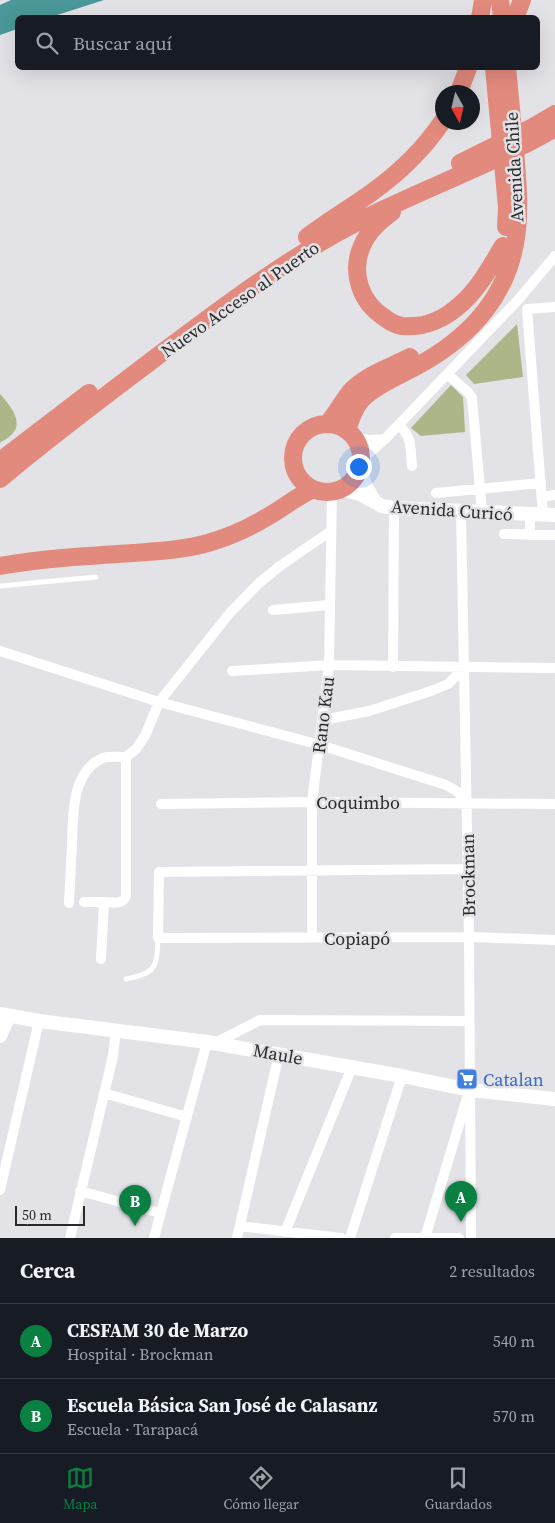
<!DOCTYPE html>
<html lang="es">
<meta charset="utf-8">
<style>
body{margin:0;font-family:"Source Serif 4",serif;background:#20242c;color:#f1f3f6}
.compass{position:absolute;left:435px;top:85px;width:45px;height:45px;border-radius:50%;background:#171b24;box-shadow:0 5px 20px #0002;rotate:172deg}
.scale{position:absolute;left:15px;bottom:12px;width:70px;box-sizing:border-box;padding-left:5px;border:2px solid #2a2a2b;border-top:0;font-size:14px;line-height:18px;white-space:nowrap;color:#2a2a2b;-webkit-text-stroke:4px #e3e2e6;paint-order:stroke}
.you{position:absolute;left:358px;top:466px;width:18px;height:18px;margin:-12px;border:4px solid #fff;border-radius:50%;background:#1a73e8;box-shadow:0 0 0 8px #1a73e833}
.badge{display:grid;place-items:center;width:32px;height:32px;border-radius:50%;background:#0b8043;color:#fff;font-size:16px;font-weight:700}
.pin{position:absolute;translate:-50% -41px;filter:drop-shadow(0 1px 2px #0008)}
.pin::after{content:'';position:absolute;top:26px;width:18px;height:15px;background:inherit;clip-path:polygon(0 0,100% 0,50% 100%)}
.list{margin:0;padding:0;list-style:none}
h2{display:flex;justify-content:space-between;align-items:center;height:65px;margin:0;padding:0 20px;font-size:21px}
h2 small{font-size:16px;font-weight:400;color:#9ea1a6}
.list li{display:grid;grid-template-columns:32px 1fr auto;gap:15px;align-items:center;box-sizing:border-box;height:75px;padding:0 20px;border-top:1px solid #363941}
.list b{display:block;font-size:19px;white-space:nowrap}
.list p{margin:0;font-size:16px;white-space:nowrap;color:#9ea1a6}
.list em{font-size:16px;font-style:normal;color:#9ea1a6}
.icon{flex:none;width:28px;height:28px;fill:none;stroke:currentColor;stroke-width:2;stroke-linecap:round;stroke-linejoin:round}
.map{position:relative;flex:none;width:555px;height:1238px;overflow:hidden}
.search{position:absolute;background:#171b24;box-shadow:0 5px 20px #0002;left:15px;right:15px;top:15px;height:55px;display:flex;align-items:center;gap:12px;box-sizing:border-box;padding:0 18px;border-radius:8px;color:#9ea1a6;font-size:19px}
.sheet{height:215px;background:#171b24}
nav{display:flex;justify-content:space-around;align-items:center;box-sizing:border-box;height:70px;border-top:1px solid #363941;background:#171b24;font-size:14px;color:#9ea1a6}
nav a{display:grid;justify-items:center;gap:2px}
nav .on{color:#0b8043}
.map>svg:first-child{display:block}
.green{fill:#adb688}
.water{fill:#4a9899}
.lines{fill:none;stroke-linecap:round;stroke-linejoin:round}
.lane{stroke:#fff;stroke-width:5}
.street{stroke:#fff;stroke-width:10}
.secondary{stroke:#fff;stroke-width:14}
.highway{stroke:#e38a7e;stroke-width:18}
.labels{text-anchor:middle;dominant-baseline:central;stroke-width:5;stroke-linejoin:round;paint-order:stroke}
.street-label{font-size:18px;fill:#2a2a2b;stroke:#e3e2e6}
.shop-label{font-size:18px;fill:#366cbe;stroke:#e3e2e6;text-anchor:start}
</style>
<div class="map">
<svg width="555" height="1238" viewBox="0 0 555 1238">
<rect width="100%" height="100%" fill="#e3e2e6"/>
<!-- green -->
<path class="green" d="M517 324 523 377 474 384 466 375Z
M451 385 463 397 465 432 421 436 411 428Z
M0 394C8 403 24 421 13 433 10 437 4 440 0 443Z"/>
<!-- water -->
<path class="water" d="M11 0H104L51 17 18 18 17 29 0 35V5Z"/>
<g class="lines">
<!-- lane -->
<path class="lane" d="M0 586 96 577
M126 979C156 973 157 968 158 938"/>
<!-- street -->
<path class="street" d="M527 309 543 515
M527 309 555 307
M447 374 468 392 472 398 482 512
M399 425C413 439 410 447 412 466
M353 436 369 440 385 439
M361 460 385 439 518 300 555 256
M436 493 541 483
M542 497 555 495
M461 511 469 937 471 1238
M504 534 555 535
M530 535V514
M273 610 330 605
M0 651 159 702 320 745 446 785 458 792 466 803
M393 667 394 508
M232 671 329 665 555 668
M323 720 369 711 431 691 448 684 464 668
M161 804 312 802 555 804
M468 869 159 872 158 938 469 937 555 940
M84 902H104
M69 903C70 883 71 864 72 844 73 817 71 771 103 758 110 756 118 757 126 757
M312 938V802L329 665 332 492
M101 959 104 902C112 902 123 905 126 896V757L136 749 145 736 159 702 229 614 259 583 280 566 331 531
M215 1043 260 1020 469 1021
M104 1093 187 1117
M0 1190 39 1021
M80 1191 160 1213
M240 1226 341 1238
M285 1232 352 1067
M70 1238 113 1056 116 1030
M154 1238 207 1042
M237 1238 279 1054
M350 1238 402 1076
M395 1238H459
M425 1238 467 1098"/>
<!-- secondary -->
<path class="secondary" d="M360 466 365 485 374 500
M341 489 360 494 382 506 394 508 555 515
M0 1014 39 1021 207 1042 402 1076 470 1090 555 1099
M0 1036 9 1016"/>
<!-- highway -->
<path class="highway" d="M500 0 502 18
M480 18 483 0
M515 18 522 0
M494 68 507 207 506 227
M459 92 468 68
M460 163 533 127 555 114
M392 212C380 221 368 231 362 246 350 273 361 303 385 318 390 322 396 325 402 326 424 328 445 319 461 304 479 288 491 266 503 246
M307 237C328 221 350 208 371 193 399 173 423 150 442 122
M293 458a34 34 0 1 1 68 0a34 34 0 1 1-68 0Z
M327 424C336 414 342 402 350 392 365 375 391 367 410 357
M347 430C350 421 353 411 359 403 369 388 403 374 419 365 472 336 511 292 517 230 520 203 517 177 515 150 512 123 510 95 507 68
M0 461 89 393
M0 479C51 436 105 396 159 355 212 315 265 275 323 241 398 197 481 171 555 128
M0 566C44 558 88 556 133 553 158 551 183 550 208 543 229 537 249 528 267 517 283 508 296 497 313 489"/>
</g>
<!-- icons -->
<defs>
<g id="supermarket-square" transform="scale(1.125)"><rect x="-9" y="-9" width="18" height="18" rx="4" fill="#3f7fe0" stroke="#e3e2e6"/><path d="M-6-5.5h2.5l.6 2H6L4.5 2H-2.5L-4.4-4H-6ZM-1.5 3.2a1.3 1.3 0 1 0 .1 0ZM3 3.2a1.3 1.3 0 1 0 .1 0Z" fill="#fff"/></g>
</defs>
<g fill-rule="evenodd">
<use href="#supermarket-square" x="467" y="1079"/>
</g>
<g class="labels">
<!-- street labels -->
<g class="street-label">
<text transform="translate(514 167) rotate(-93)">Avenida Chile</text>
<text transform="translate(240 299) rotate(-35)">Nuevo Acceso al Puerto</text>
<text transform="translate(452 510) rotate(4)">Avenida Curicó</text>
<text transform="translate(323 715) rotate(-83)">Rano Kau</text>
<text x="358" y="802">Coquimbo</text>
<text transform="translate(468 875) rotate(-91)">Brockman</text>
<text x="357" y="938">Copiapó</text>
<text transform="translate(278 1054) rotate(10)">Maule</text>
</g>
<!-- shop labels -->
<g class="shop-label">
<text x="483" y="1079">Catalan</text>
</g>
</g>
</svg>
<svg class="compass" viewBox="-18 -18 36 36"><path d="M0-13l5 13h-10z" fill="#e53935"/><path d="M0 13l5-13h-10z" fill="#9ea1a6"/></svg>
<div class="scale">50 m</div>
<div class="you"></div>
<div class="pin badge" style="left:461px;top:1222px">A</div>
<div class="pin badge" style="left:135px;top:1226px">B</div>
<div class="search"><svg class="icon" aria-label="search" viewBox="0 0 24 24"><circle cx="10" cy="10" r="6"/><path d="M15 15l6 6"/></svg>Buscar aquí</div>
</div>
<section class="sheet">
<h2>Cerca<small>2 resultados</small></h2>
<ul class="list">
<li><span class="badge">A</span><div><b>CESFAM 30 de Marzo</b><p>Hospital · Brockman</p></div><em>540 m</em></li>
<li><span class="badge">B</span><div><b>Escuela Básica San José de Calasanz</b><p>Escuela · Tarapacá</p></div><em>570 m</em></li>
</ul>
</section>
<nav>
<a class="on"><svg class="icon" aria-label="map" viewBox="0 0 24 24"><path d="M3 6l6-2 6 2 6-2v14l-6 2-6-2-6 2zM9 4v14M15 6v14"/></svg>Mapa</a>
<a><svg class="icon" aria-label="directions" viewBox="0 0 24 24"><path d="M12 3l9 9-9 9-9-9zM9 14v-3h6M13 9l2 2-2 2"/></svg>Cómo llegar</a>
<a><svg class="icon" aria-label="saved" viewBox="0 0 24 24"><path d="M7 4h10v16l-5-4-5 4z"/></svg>Guardados</a>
</nav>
